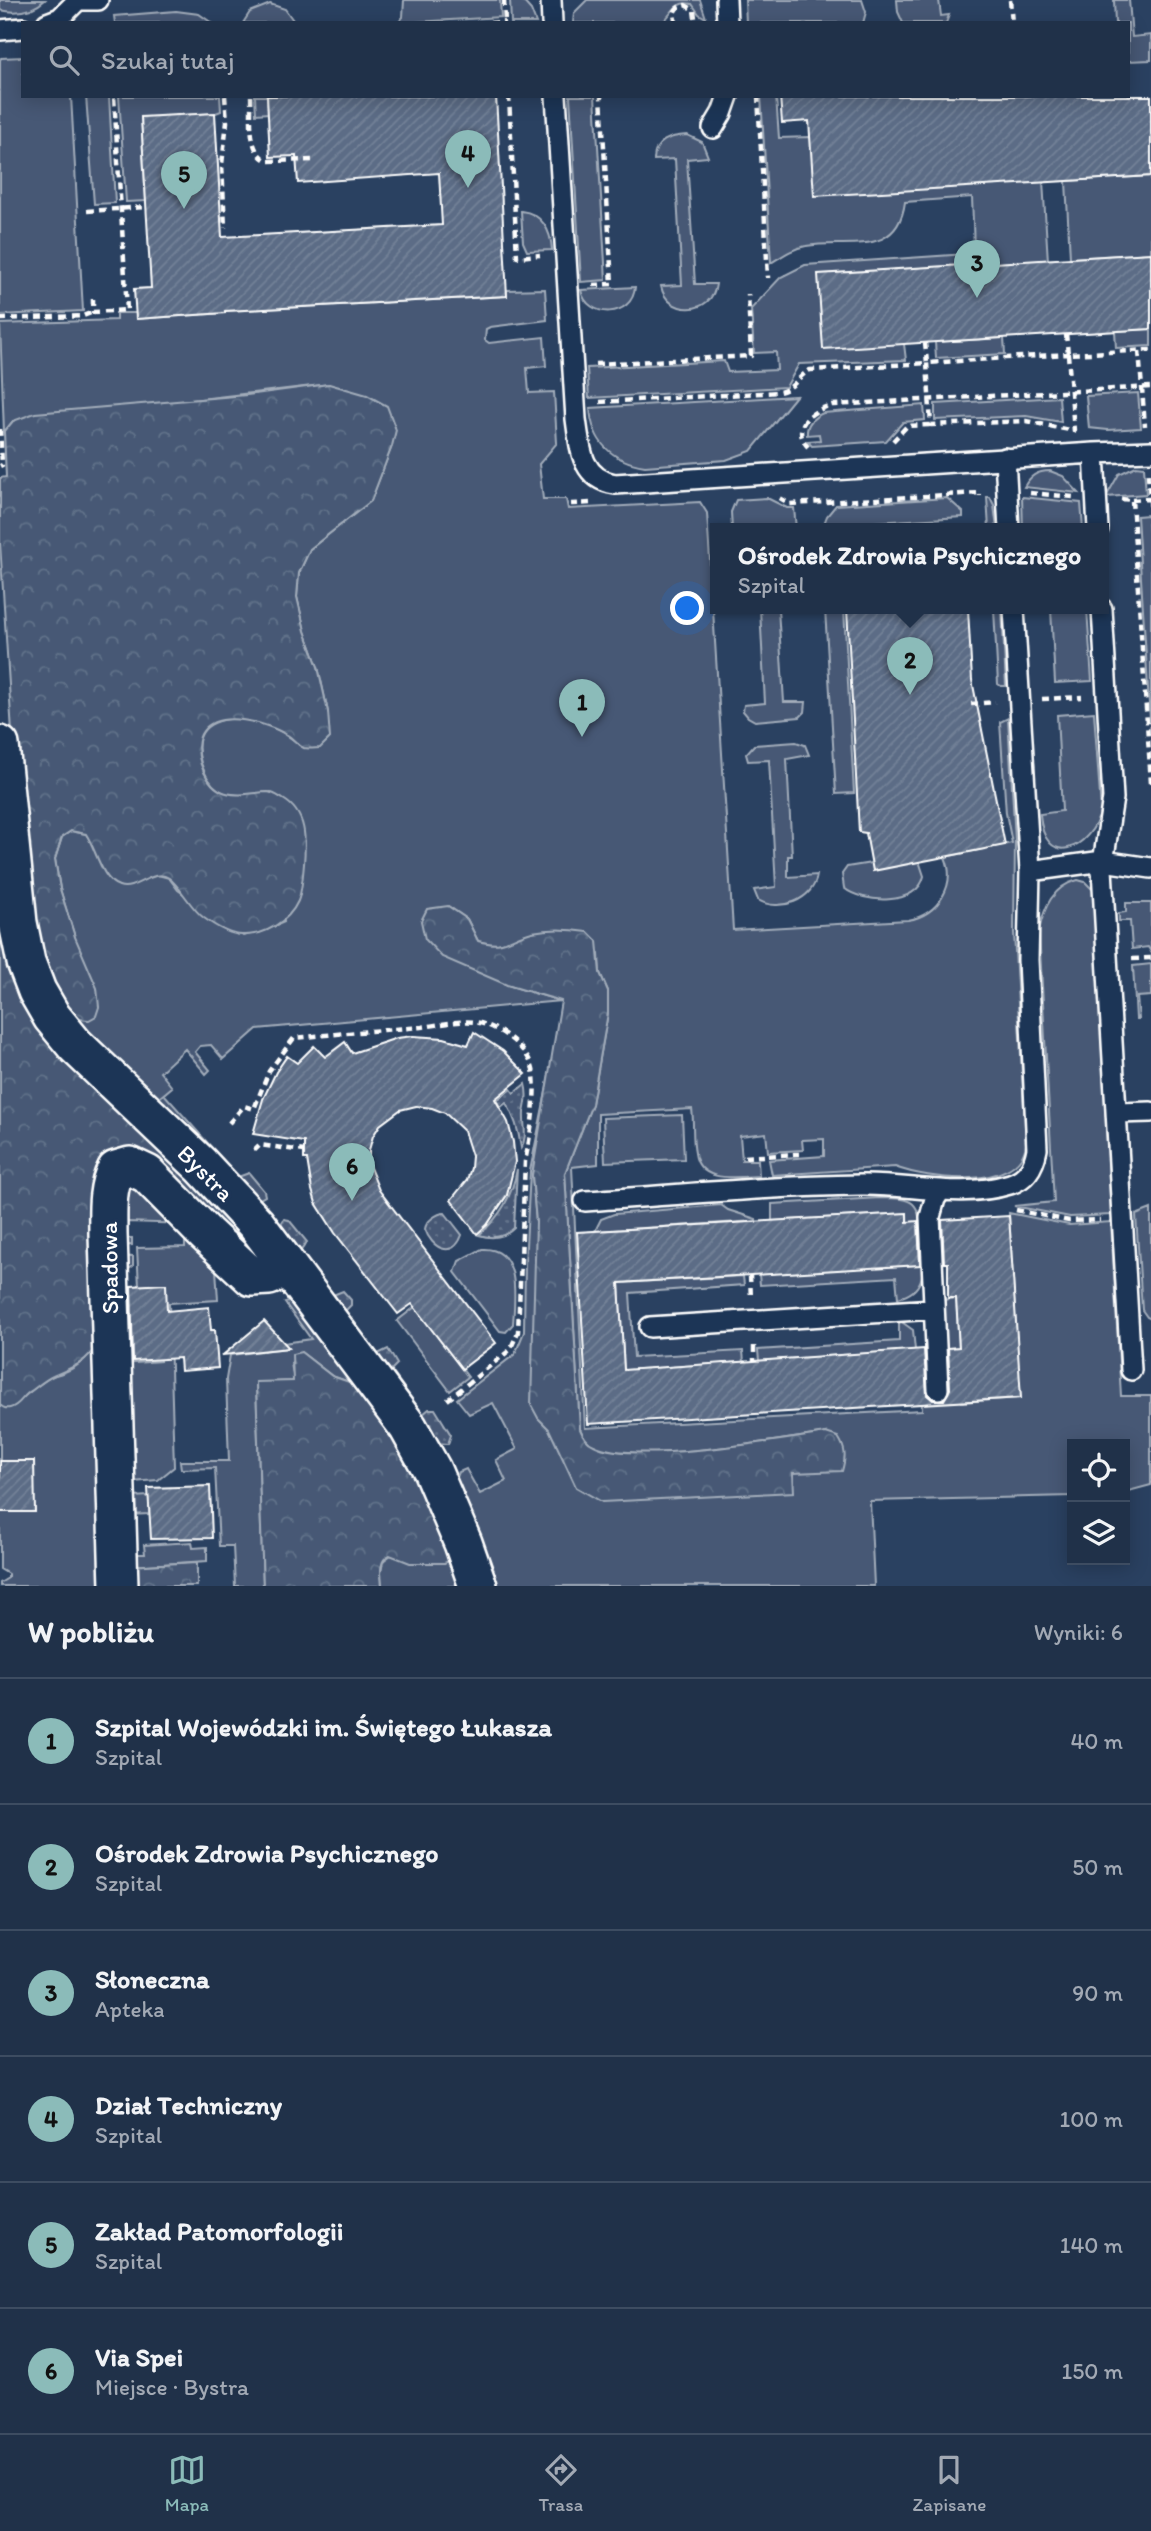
<!DOCTYPE html>
<html lang="pl">
<meta charset="utf-8">
<style>
body{margin:0;font-family:Itim,sans-serif;background:#2d3d53;color:#f1f3f6}
.controls{position:absolute;right:21px;bottom:21px;display:grid;overflow:hidden;border-radius:0px;box-shadow:0 4px 18px #0003}
.controls button{width:63px;height:63px;display:grid;place-items:center;padding:0;border:0;border-bottom:2px solid #3d4c61;background:#203149;color:#f1f3f6;font:35px sans-serif}
.you{position:absolute;left:688px;top:609px;width:24px;height:24px;margin:-18px;border:5px solid #fff;border-radius:50%;background:#1a73e8;box-shadow:0 0 0 10px #1a73e833}
.badge{display:grid;place-items:center;width:46px;height:46px;border-radius:50%;background:#8bbbb9;color:#111;font-size:23px;font-weight:700}
.pin{position:absolute;translate:-50% -58px;filter:drop-shadow(0 2px 4px #0008)}
.pin::after{content:'';position:absolute;top:37px;width:24px;height:21px;background:inherit;clip-path:polygon(0 0,100% 0,50% 100%)}
.popup{position:absolute;left:710px;top:523px;width:399px;height:91px;box-sizing:border-box;display:grid;place-content:center;border-radius:0px;background:#203149;filter:drop-shadow(0 2px 5px #0005);font-size:23px;white-space:nowrap;color:#a2a9b4}
.popup b{font-size:26px;color:#f1f3f6}
.popup::after{content:'';position:absolute;left:50%;top:100%;margin-left:-14px;border:14px solid transparent;border-top-color:#203149}
.list{margin:0;padding:0;list-style:none}
h2{display:flex;justify-content:space-between;align-items:center;height:91px;margin:0;padding:0 28px;font-size:30px}
h2 small{font-size:23px;font-weight:400;color:#a2a9b4}
.list li{display:grid;grid-template-columns:46px 1fr auto;gap:21px;align-items:center;box-sizing:border-box;height:126px;padding:0 28px;border-top:2px solid #3d4c61}
.list b{display:block;font-size:26px;white-space:nowrap}
.list p{margin:0;font-size:23px;white-space:nowrap;color:#a2a9b4}
.list em{font-size:23px;font-style:normal;color:#a2a9b4}
.icon{flex:none;width:38px;height:38px;fill:none;stroke:currentColor;stroke-width:2;stroke-linecap:round;stroke-linejoin:round}
.map{position:relative;flex:none;width:1151px;height:1586px;overflow:hidden}
.search{position:absolute;background:#203149;box-shadow:0 4px 18px #0003;left:21px;right:21px;top:21px;height:77px;display:flex;align-items:center;gap:18px;box-sizing:border-box;padding:0 24px;border-radius:0px;color:#a2a9b4;font-size:26px}
.sheet{height:847px;background:#203149}
nav{display:flex;justify-content:space-around;align-items:center;box-sizing:border-box;height:98px;border-top:2px solid #3d4c61;background:#203149;font-size:19px;color:#a2a9b4}
nav a{display:grid;justify-items:center;gap:4px}
nav .on{color:#8bbbb9}
.map>svg:first-child{display:block}
.grass{fill:#465975;stroke:#a2acba;stroke-width:2}
.forest{fill:url(#forest-crowns);stroke:#a2acba;stroke-width:2}
.garden{fill:url(#garden-dots);stroke:#a2acba;stroke-width:2}
.building{fill:url(#building-hatch);stroke:#fff;stroke-width:2}
.lines{fill:none;stroke-linecap:round;stroke-linejoin:round}
.lane-casing{stroke:#fff;stroke-width:24}
.street-casing{stroke:#fff;stroke-width:42}
.path{stroke:#fff;stroke-width:4.5;stroke-dasharray:7 5;stroke-linecap:butt}
.lane{stroke:#1d3557;stroke-width:19}
.street{stroke:#1d3557;stroke-width:37}
.labels{text-anchor:middle;dominant-baseline:central;stroke-width:7;stroke-linejoin:round;paint-order:stroke}
.street-label{font-size:24px;fill:#fff;stroke:#1d3557}
</style>
<div class="map">
<svg width="1151" height="1586" viewBox="0 0 1151 1586">
<defs>
<pattern id="forest-crowns" width="20" height="18" patternUnits="userSpaceOnUse" patternTransform="scale(1.75)"><rect width="20" height="18" fill="#465975"/><path d="M2 6a3 3 0 1 1 6 0M12 15a3 3 0 1 1 6 0" fill="none" stroke="#62728a"/></pattern>
<pattern id="garden-dots" width="8" height="8" patternUnits="userSpaceOnUse" patternTransform="scale(1.75)"><rect width="8" height="8" fill="#465975"/><path d="M2 2h.1M6 6h.1" fill="none" stroke="#62728a" stroke-width="1.8" stroke-linecap="round"/></pattern>
<pattern id="building-hatch" width="6" height="6" patternUnits="userSpaceOnUse" patternTransform="scale(1.75)"><rect width="6" height="6" fill="#5b6c86"/><path d="M-1 1l2-2M0 6l6-6M5 7l2-2" fill="none" stroke="#748298"/></pattern>
</defs>
<rect width="100%" height="100%" fill="#2a4161"/>
<filter id="ink" filterUnits="userSpaceOnUse"><feTurbulence type="fractalNoise" baseFrequency=".0143" numOctaves="2"/><feDisplacementMap in="SourceGraphic" scale="14" xChannelSelector="R" yChannelSelector="G"/><feConvolveMatrix kernelMatrix="1 2 1 2 8 2 1 2 1" color-interpolation-filters="sRGB"/></filter>
<g filter="url(#ink)">
<!-- grass -->
<path class="grass" d="M0 0H45C32 12 17 14 0 10Z
M404 0H500L501 17 398 23 403 17Z
M510 0H522L531 10 536 23H511Z
M587 0H700L706 18 699 14 692 4C675 0 673 13 662 23H573L574 13Z
M745 0H862L866 12 863 23H746Z
M897 0H939L941 16 949 15 946 23H903L898 12Z
M1114 0H1129L1132 37 1151 35V60L1128 61V23H1115Z
M270 4 285 9 295 23H243L250 12Z
M176 11 199 14 212 23H115L114 16Z
M23 57V96H71L83 311 0 315V60L1 58Z
M86 96H109L115 203 94 204Z
M119 96H220L221 111 216 113 141 118 146 201 126 202Z
M255 96H267L268 113 256 114Z
M570 96H595L606 280 581 282Z
M761 96H776L779 138 810 137 1043 181 1048 261 904 344 906 360 799 364 786 387 589 398 587 368 724 361 728 372 777 370 776 352 754 353 751 309 781 277 805 265 967 254 974 249 972 197 905 202C897 260 846 238 806 246 793 248 782 256 771 263Z
M687 135 702 142 708 157 687 159 695 284H716C713 315 667 317 661 286L682 285 675 159 654 160C654 140 671 136 687 135Z
M1151 176V253L1070 258 1066 181Z
M521 211C542 213 551 231 552 250L527 251 523 242Z
M635 287C633 318 587 320 581 290Z
M545 289 547 320 490 327 486 329 485 340 489 343 544 337 546 366 527 368 529 393 554 392 557 443 539 464 543 499H566L568 509 700 502 707 513 733 930 908 920C938 915 957 885 945 857L1012 843 1006 813 1000 722 1008 718 1015 840 1014 933 1026 1144C1020 1192 926 1179 895 1167L772 1175 769 1160 824 1156V1139L802 1140 803 1150 768 1152 766 1133 740 1136 742 1160H758L759 1176C737 1177 699 1184 695 1153 692 1138 694 1123 692 1109L598 1114V1164L572 1167 585 1428 922 1410 921 1378 927 1403 949 1401 943 1300 956 1298 962 1402 1020 1398 1009 1213 1069 1225 1111 1222 1121 1396H1151V1485L1125 1492V1444H1072V1496L870 1501 874 1586H493L456 1489V1479L459 1472 466 1469 480 1494 506 1481 496 1460 517 1449 493 1403 469 1414 457 1399 515 1354 524 1332 525 1265 530 1171 548 1082 532 1175 536 1222 538 1418 549 1429 558 1446 793 1492 792 1473 826 1433C780 1440 631 1465 594 1446 587 1442 583 1436 580 1429L565 1173 592 1104 608 1013V991L600 973 599 954 513 940 494 945 478 941 467 919 448 906 507 985 561 1001 257 1029 223 1059 211 1045 200 1046 195 1052 210 1070 206 1074 185 1049 160 1072 172 1087 152 1104 70 1024 75 937 60 889 55 859 62 837 71 831 86 834 94 846 103 869 147 879 158 875 169 878 178 890 243 936 261 932 284 922 271 792C256 793 232 799 219 790 209 783 205 774 201 763 188 718 230 714 262 723 278 728 292 738 304 748L328 712 318 667 305 631 297 597 299 573 310 549 371 501 392 446 329 384 13 421 4 432 0 324 116 320V313H136L137 319 224 313 225 311 507 296V290Z
M1151 329V346L1116 348 1115 331Z
M1004 338 1005 354 936 358 935 342Z
M1138 393 1141 428 1108 430 1089 428 1086 396Z
M796 396 751 451 726 460 645 466C612 461 592 442 590 408Z
M1059 397 1061 422 1026 416 935 420V404Z
M924 405 925 420 903 422 886 441 812 446 807 441 820 440 819 434 807 435C806 424 814 417 823 413Z
M1136 466 1144 467 1146 494 1106 497 1119 474Z
M1050 471 1063 476 1079 493 1024 487C1030 476 1037 471 1050 471Z
M987 497H990L994 505 997 529H989Z
M1022 497 1081 503 1083 529H1023Z
M767 498 787 508H794L796 529H732L731 512 736 500Z
M947 498 963 512V517L839 524V529H822L827 516 836 505Z
M1148 515 1151 567V735L1137 516Z
M760 609H778L784 702H806L805 712 800 717 755 721 748 717 743 711 744 705 765 703Z
M825 609H844L854 793 836 794Z
M994 609H1002L1006 686H1001L998 684Z
M1051 609H1087L1092 681 1055 683Z
M1094 712 1101 810C1091 849 1044 871 1040 814L1062 811 1057 715Z
M796 742 805 745 809 755 787 759 792 856H788V877L817 875C814 900 779 913 758 900L754 890 776 887 769 760 748 761 746 754 754 745Z
M908 857 918 858 924 876C918 906 863 904 844 888L842 874 847 867Z
M1078 880 1085 882 1093 890 1111 1215 1070 1217 1014 1206 1054 1202 1039 931C1044 907 1053 886 1078 880Z
M1126 903H1151V952L1148 947 1132 949 1130 921H1119V913L1126 912Z
M1151 964V996L1137 997 1139 1019H1136L1133 966Z
M682 1115 684 1159 605 1162 603 1118Z
M128 1172 136 1173 143 1178 186 1224 127 1222 126 1238H132V1245L120 1246V1256L133 1257V1266L120 1276 122 1364 160 1361 157 1305 166 1304V1285L139 1286 137 1248 185 1247V1236H194C214 1257 225 1256 234 1287L216 1269 218 1300 169 1303 174 1467 158 1480 132 1482 133 1497 149 1496V1514L128 1515 122 1512 117 1406 113 1206C114 1193 114 1178 128 1172Z
M880 1198C915 1198 919 1201 921 1235L908 1236 907 1213 772 1221V1204Z
M721 1205 728 1210 756 1219V1221L595 1231 601 1219 614 1214Z
M1151 1209V1319L1147 1317 1142 1310 1136 1215Z
M482 1249C521 1247 515 1297 513 1324L506 1332 500 1331 455 1272 459 1261Z
M908 1250H923C924 1273 924 1292 898 1298L896 1277 760 1285 759 1274Z
M743 1276 744 1285 630 1293 634 1357 743 1351 744 1362 624 1370 619 1283Z
M293 1301 355 1384 332 1376 301 1352 291 1363 294 1381 256 1383 263 1586H235L233 1546H219L215 1468 181 1469 180 1461H229L226 1379 230 1355 288 1348 284 1343 311 1339 285 1303Z
M415 1307 468 1377 450 1391 397 1321Z
M899 1320 913 1330 915 1350 759 1361 758 1350 899 1341Z
M97 1345 114 1586H0V1583L8 1578V1574L0 1569V1405L6 1408C23 1400 35 1386 52 1376 55 1375 59 1374 62 1373 77 1368 88 1358 97 1345Z
M192 1542 193 1548 207 1547V1561L130 1566 136 1554H145L144 1545Z
M391 1555 402 1559 444 1563 451 1556 462 1586H382L381 1573 383 1561Z"/>
<!-- forest -->
<path class="forest" d="M329 384 367 395 387 406 396 430 392 446 371 501 310 549 299 573 297 597 305 631 318 667 328 712 330 738 320 748C316 748 308 749 304 748 298 746 293 738 287 735 268 723 219 709 203 731 191 747 203 783 221 791 236 798 253 792 268 792 274 793 278 796 283 799 307 813 306 839 304 864 303 875 302 891 298 901 289 921 265 936 242 935 229 935 215 926 204 918 191 909 181 887 169 878 153 867 136 892 119 886 102 881 96 849 86 834L71 831 62 837 55 859 60 889 75 937 97 988 99 1007 96 1016 89 1020 77 1019 68 1014 39 965 18 827 0 543V478L6 477 4 432 13 421 35 413 247 395Z
M448 906 467 919 478 941C507 949 508 938 532 932 551 928 569 929 588 932L597 941 600 973 608 991V1013L592 1104 565 1173 580 1429C583 1436 586 1442 594 1445 631 1465 780 1440 826 1433L838 1437C846 1449 846 1457 842 1471L793 1473 794 1492 602 1502 576 1487 549 1429 538 1418 531 1405 536 1222 532 1175 561 1001 507 985 442 957 425 939 421 921 427 909Z
M0 911 4 941 263 1260 257 1265 130 1158 97 1345C82 1366 74 1366 53 1376 46 1379 38 1386 31 1391 23 1395 20 1406 10 1408 5 1409 4 1408 0 1405Z
M301 1352 332 1376 355 1384 404 1452 451 1556 449 1561 444 1563H410L390 1555C378 1560 381 1575 382 1586H263L256 1382 293 1381 292 1354Z
M197 1562V1586H131L130 1566Z"/>
<!-- garden -->
<path class="garden" d="M525 1084C528 1095 526 1103 524 1113 523 1125 528 1137 521 1148 519 1132 515 1117 506 1103L501 1107 497 1100 511 1089 514 1093Z
M164 1094 238 1177 249 1173 264 1191 265 1196 258 1200 152 1104Z
M517 1169 514 1228C504 1238 492 1239 479 1235 501 1216 512 1196 517 1169Z
M445 1213 462 1235C453 1260 431 1248 425 1229 426 1221 437 1213 445 1213Z
M284 1219 289 1220 307 1242 300 1252 333 1295 343 1291 351 1300V1305L345 1311 378 1354 388 1349 397 1364 391 1370 423 1414 429 1409H435L451 1435 448 1444 436 1443 279 1228Z"/>
<!-- building -->
<path class="building" d="M267 96H496L507 296 225 311V313L136 319 134 289 151 288 141 117 215 113 222 237 442 225 439 173 298 183 296 156 270 157Z
M780 96H1151V176L814 196 809 121 782 123Z
M1151 253V329L823 349 818 274Z
M847 609H968L972 680 1005 845 873 871 866 833 859 832Z
M474 1032 503 1051 526 1074 495 1099 508 1122 513 1142 515 1162 507 1195 487 1225 477 1234 451 1200 467 1180 471 1168 472 1156 464 1131 445 1113 432 1108 416 1106 400 1110 380 1125 373 1136 369 1150V1165L379 1190 496 1343 462 1369 412 1304 398 1314 335 1233 316 1203 312 1190 307 1159H304V1142L253 1134 263 1099 276 1072 287 1056 297 1063 314 1046 325 1057 345 1042 352 1053 397 1038 413 1036 444 1038 468 1045Z
M907 1213V1222L918 1221 920 1265 619 1283 624 1370 924 1349 927 1395 933 1400H944L950 1389 948 1348 959 1347 956 1298H948V1263H944L942 1220 1009 1216 1021 1398 588 1424 577 1232Z
M166 1284 167 1311 209 1307 211 1330H215L218 1368 181 1371 180 1358 133 1361 131 1286Z
M264 1321 289 1348 223 1355Z
M0 1461H34L35 1512H0Z
M210 1486 212 1538 151 1539 148 1488Z"/>
<g class="lines">
<!-- lane casing -->
<g class="lane-casing">
<path id="lane" d="M77 0H98
M551 0 552 23
M726 0 727 23
M47 23 60 18 77 1
M0 30 23 28
M556 96 576 419C580 447 581 479 615 484L1094 453 1151 451
M713 128 722 113 728 96
M1094 453 1098 529
M1005 458 1009 529
M1102 609 1113 798 1102 869 1131 1370
M1030 871 1103 861 1151 868
M1117 1113 1151 1112
M585 1201C677 1195 769 1186 861 1185 911 1184 961 1199 1010 1184 1027 1179 1034 1166 1037 1149L1028 960 1030 871 1014 609
M650 1327 934 1309
M938 1389 930 1217 935 1199 941 1190"/>
</g>
<!-- street casing -->
<g class="street-casing">
<path id="street" d="M0 745 18 923 26 962 37 991 52 1017 75 1045 201 1165 256 1224 408 1427 432 1470 463 1543 478 1586
M119 1586 108 1234C108 1213 106 1189 116 1170L130 1166 147 1174 206 1234 252 1277 269 1276 288 1267"/>
</g>
<!-- path -->
<path class="path" d="M504 0 505 23
M1010 0 1012 23
M490 23 505 22
M677 23C671 14 675 6 685 5L694 10 695 18 692 23
M225 96 227 122 222 164 225 228
M251 96C252 116 246 152 268 161L314 160
M509 96 517 257 540 255
M758 96 768 278
M87 211 146 207
M593 285 612 284 601 96
M93 299V312L127 310 114 96
M0 319 83 316 93 312
M1066 334 1068 354 1151 350
M1139 351 1145 426
M1068 354 1074 431 1026 421 931 425 927 363Z
M595 364 751 356 748 294
M600 402 779 392C794 389 797 377 810 370L927 363 925 343
M0 429 2 465 0 466
M893 441 907 426 931 425
M808 447C789 426 813 410 832 405L1151 387
M1030 493 1074 497
M780 498 790 504 980 493V496
M1121 499 1132 500 1151 783
M1150 499 1151 514
M1132 500 1150 499 1148 474
M571 504 591 503
M1042 699 1082 697
M971 704 995 702
M1132 959 1151 958
M229 1123 244 1106 254 1109 269 1071 294 1038C336 1034 379 1030 422 1027 438 1025 459 1020 475 1022 496 1025 525 1045 532 1066 539 1085 530 1140 525 1161L518 1332 510 1350 445 1402
M254 1151 260 1145 304 1151
M745 1157 799 1154
M1016 1210 1069 1221 1100 1220
M750 1275 751 1299
M754 1346V1361"/>
<!-- lane -->
<use href="#lane" class="lane"/>
<!-- street -->
<use href="#street" class="street"/>
</g>
</g>
<g class="labels">
<!-- street labels -->
<g class="street-label">
<text transform="translate(206 1173) rotate(45)">Bystra</text>
<text transform="translate(109 1268) rotate(-91)">Spadowa</text>
</g>
</g>
</svg>
<div class="controls">
<button><svg class="icon" aria-label="locate" viewBox="0 0 24 24"><circle cx="12" cy="12" r="6"/><path d="M12 2v4M12 18v4M2 12h4M18 12h4"/></svg></button>
<button><svg class="icon" aria-label="layers" viewBox="0 0 24 24"><path d="M12 4l9 5-9 5-9-5zM3 14l9 5 9-5"/></svg></button>
</div>
<div class="you"></div>
<div class="pin badge" style="left:582px;top:737px">1</div>
<div class="pin badge" style="left:910px;top:695px">2</div>
<div class="popup"><b>Ośrodek Zdrowia Psychicznego</b>Szpital</div>
<div class="pin badge" style="left:977px;top:298px">3</div>
<div class="pin badge" style="left:468px;top:188px">4</div>
<div class="pin badge" style="left:184px;top:209px">5</div>
<div class="pin badge" style="left:352px;top:1201px">6</div>
<div class="search"><svg class="icon" aria-label="search" viewBox="0 0 24 24"><circle cx="10" cy="10" r="6"/><path d="M15 15l6 6"/></svg>Szukaj tutaj</div>
</div>
<section class="sheet">
<h2>W pobliżu<small>Wyniki: 6</small></h2>
<ul class="list">
<li><span class="badge">1</span><div><b>Szpital Wojewódzki im. Świętego Łukasza</b><p>Szpital</p></div><em>40 m</em></li>
<li><span class="badge">2</span><div><b>Ośrodek Zdrowia Psychicznego</b><p>Szpital</p></div><em>50 m</em></li>
<li><span class="badge">3</span><div><b>Słoneczna</b><p>Apteka</p></div><em>90 m</em></li>
<li><span class="badge">4</span><div><b>Dział Techniczny</b><p>Szpital</p></div><em>100 m</em></li>
<li><span class="badge">5</span><div><b>Zakład Patomorfologii</b><p>Szpital</p></div><em>140 m</em></li>
<li><span class="badge">6</span><div><b>Via Spei</b><p>Miejsce · Bystra</p></div><em>150 m</em></li>
</ul>
</section>
<nav>
<a class="on"><svg class="icon" aria-label="map" viewBox="0 0 24 24"><path d="M3 6l6-2 6 2 6-2v14l-6 2-6-2-6 2zM9 4v14M15 6v14"/></svg>Mapa</a>
<a><svg class="icon" aria-label="directions" viewBox="0 0 24 24"><path d="M12 3l9 9-9 9-9-9zM9 14v-3h6M13 9l2 2-2 2"/></svg>Trasa</a>
<a><svg class="icon" aria-label="saved" viewBox="0 0 24 24"><path d="M7 4h10v16l-5-4-5 4z"/></svg>Zapisane</a>
</nav>
